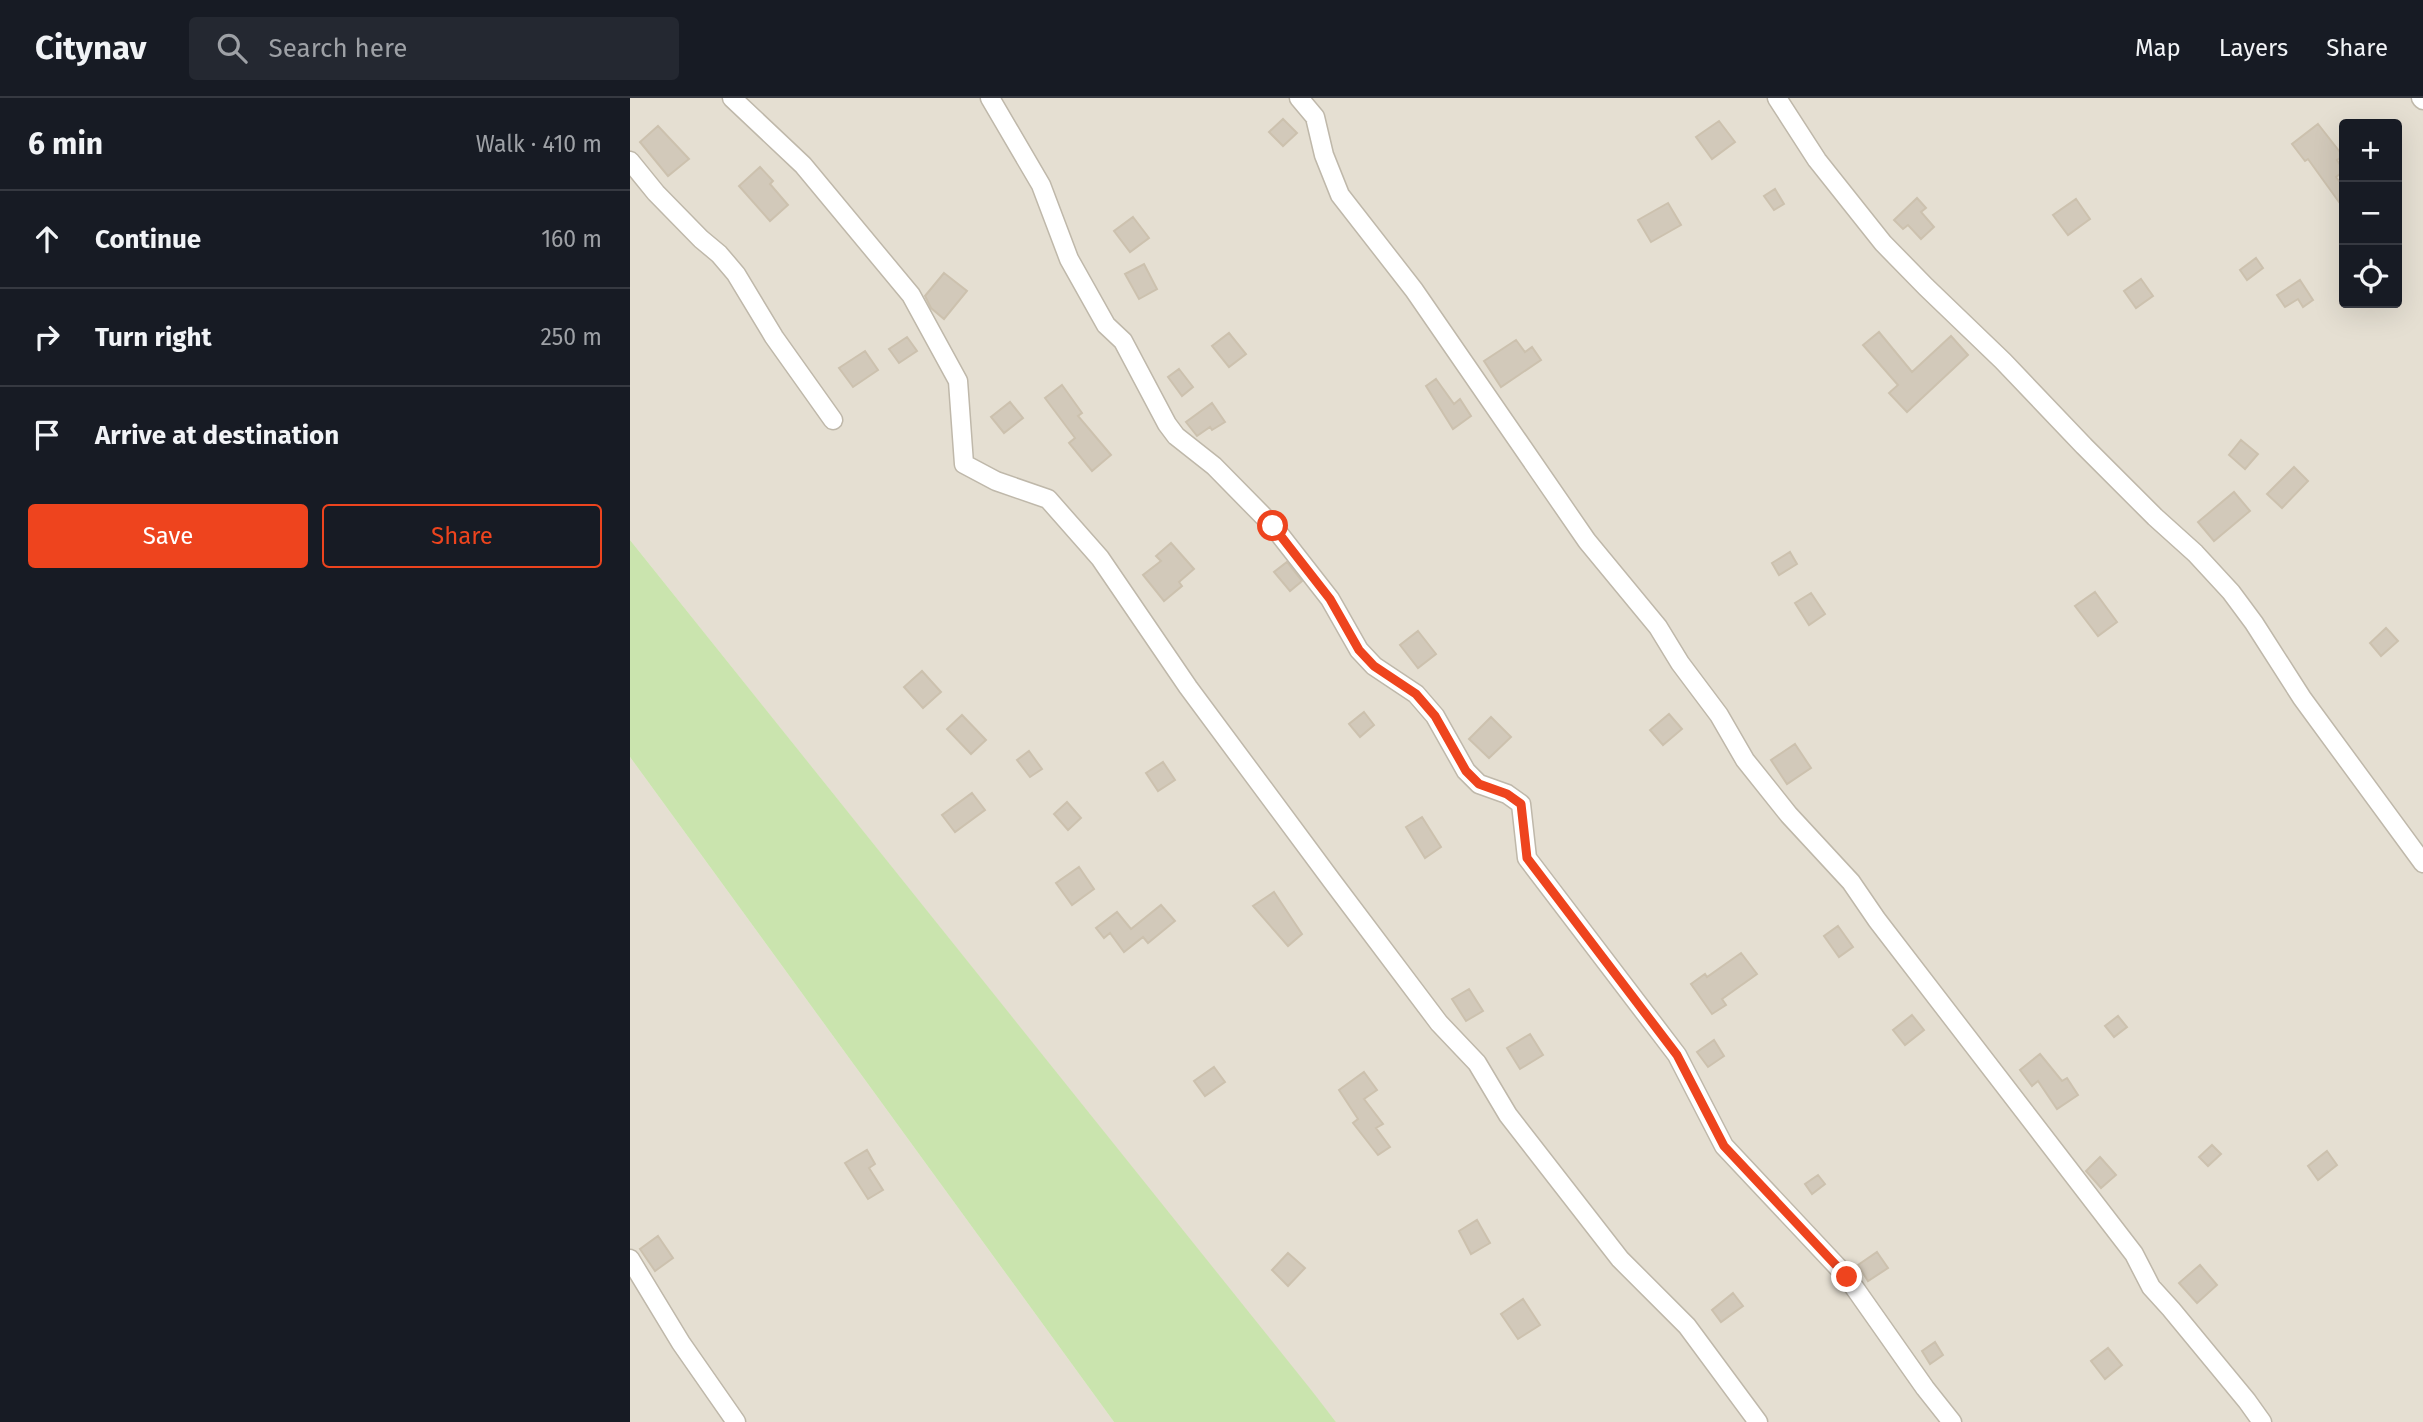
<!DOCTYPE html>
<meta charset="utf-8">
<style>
body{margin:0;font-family:"Fira Sans",sans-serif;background:#242831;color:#f1f3f6}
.controls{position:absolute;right:21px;top:21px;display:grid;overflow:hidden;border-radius:7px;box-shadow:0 7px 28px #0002}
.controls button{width:63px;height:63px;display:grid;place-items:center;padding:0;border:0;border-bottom:2px solid #363941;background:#171b24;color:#f1f3f6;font:35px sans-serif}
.stop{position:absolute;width:21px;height:21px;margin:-16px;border:5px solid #ee441e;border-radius:50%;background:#fff}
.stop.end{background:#ee441e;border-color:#fff;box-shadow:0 2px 7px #0008}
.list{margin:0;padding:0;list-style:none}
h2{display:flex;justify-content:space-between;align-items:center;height:91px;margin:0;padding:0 28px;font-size:30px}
h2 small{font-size:23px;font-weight:400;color:#9ea1a6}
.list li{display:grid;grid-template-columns:46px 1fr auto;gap:21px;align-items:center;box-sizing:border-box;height:98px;padding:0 28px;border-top:2px solid #363941}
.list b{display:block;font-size:26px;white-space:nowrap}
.list em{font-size:23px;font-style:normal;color:#9ea1a6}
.actions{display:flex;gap:14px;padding:21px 28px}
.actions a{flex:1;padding:16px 0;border:2px solid #ee441e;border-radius:7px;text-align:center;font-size:24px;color:#ee441e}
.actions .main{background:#ee441e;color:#fff}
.icon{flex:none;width:38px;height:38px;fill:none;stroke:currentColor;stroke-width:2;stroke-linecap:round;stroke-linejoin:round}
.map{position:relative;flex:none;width:1793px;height:1324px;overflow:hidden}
header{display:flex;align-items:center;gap:42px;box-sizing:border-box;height:98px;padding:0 35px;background:#171b24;border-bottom:2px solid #363941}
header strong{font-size:33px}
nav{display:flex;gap:38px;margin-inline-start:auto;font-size:24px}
.search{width:490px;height:63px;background:#242831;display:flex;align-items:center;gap:18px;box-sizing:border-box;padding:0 24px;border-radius:7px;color:#9ea1a6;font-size:26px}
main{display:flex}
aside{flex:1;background:#171b24}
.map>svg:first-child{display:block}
.residential{fill:#e5dfd2;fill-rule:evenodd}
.green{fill:#cae4ae}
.building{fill:#d2c9ba;stroke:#ccc1ae;stroke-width:2}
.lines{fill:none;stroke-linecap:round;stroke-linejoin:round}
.minor-casing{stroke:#bfb8aa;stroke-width:21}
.minor{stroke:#fff;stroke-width:18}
.route{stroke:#ee441e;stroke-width:9}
</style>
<header>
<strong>Citynav</strong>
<div class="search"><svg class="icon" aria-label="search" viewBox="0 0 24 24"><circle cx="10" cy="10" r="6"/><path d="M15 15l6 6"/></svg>Search here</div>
<nav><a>Map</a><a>Layers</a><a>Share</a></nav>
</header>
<main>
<aside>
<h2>6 min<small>Walk · 410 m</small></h2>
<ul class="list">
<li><svg class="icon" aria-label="ahead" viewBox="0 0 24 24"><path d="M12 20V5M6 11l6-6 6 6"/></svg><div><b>Continue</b></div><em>160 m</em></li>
<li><svg class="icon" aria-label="right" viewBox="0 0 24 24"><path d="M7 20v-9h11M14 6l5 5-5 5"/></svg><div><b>Turn right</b></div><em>250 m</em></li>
<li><svg class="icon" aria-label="arrive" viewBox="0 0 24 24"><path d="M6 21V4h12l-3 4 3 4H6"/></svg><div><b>Arrive at destination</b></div></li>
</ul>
<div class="actions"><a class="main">Save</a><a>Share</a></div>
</aside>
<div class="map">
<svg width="1793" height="1324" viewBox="0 0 1793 1324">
<rect width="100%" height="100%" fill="#f1ede4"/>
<!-- residential -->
<path class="residential" d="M0 0H1793V1324H706L0 442ZM1714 26H1767V205H1714Z
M0 659 484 1324H0Z"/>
<!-- green -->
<path class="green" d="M0 442 682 1293 706 1324H484L0 659Z"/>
<!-- building -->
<path class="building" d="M653 21 667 35 653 48 639 34Z
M1089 23 1105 44 1082 61 1066 39Z
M1688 26 1713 58 1707 62 1714 73 1706 79 1714 90V111L1678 61 1675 63 1662 46Z
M28 28 59 61 38 78 10 44Z
M130 69 143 83 140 86 158 107 140 123 109 88Z
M1145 91 1154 106 1144 112 1134 98Z
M1287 100 1296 110 1291 114 1304 129 1291 141 1278 127 1273 131 1264 122Z
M1446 101 1460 121 1438 137 1423 117Z
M1038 105 1051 127 1021 144 1008 122Z
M503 119 519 140 500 154 484 133Z
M1626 160 1633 170 1617 182 1610 172Z
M514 166 527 191 509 201 495 176Z
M314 175 337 193 314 221 301 210 295 198Z
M1511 181 1523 198 1506 210 1494 193Z
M1670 182 1683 202 1673 209 1668 201 1655 209 1647 197Z
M1249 234 1282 274 1321 238 1338 257 1277 314 1259 295 1268 287 1233 247Z
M599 235 616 256 599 269 582 248Z
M277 239 287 253 269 265 259 251Z
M886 242 895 254 902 249 911 262 871 289 854 263Z
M235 253 248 272 223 289 209 270Z
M549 271 563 289 552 298 538 279Z
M806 281 824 306 830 301 841 318 823 331 796 288Z
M432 287 452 315 448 318 481 357 462 373 439 345 445 340 415 300Z
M380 304 393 320 374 335 361 319Z
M582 305 595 324 582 332 580 329 567 338 556 324Z
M1611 342 1628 356 1615 371 1599 357Z
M1664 369 1678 383 1652 410 1637 396Z
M1604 394 1620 413 1584 443 1568 424Z
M541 445 564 471 549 484 552 488 534 503 513 477 531 463 526 458Z
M1160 454 1167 466 1149 477 1142 465Z
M657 464 672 483 660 493 644 474Z
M1465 494 1487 524 1468 538 1445 508Z
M1181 495 1195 516 1179 527 1165 505Z
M1756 530 1768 543 1751 558 1740 545Z
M788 533 806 556 788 570 770 547Z
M292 573 311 594 293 610 274 589Z
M734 614 744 627 730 639 719 626Z
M1039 616 1052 631 1033 647 1020 632Z
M332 617 356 642 341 656 317 631Z
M861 619 881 639 859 660 839 641Z
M1165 646 1181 670 1157 686 1141 662Z
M399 653 412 671 400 679 387 662Z
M533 664 545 682 528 693 516 675Z
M342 695 355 712 325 734 312 717Z
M437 704 451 720 438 732 424 716Z
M792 719 811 749 795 760 776 729Z
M449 769 464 791 442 807 426 785Z
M644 794 672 836 658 848 623 808Z
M531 807 545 823 518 845 513 839 494 854 480 835 474 840 466 830 487 814 501 831Z
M1208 828 1223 849 1209 859 1194 838Z
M1111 855 1127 876 1092 901 1096 907 1082 916 1061 886 1075 876 1077 879Z
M839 891 853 913 836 923 822 901Z
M1282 917 1294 932 1275 947 1263 932Z
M1488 918 1497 929 1484 939 1475 928Z
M900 936 913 957 890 971 877 950Z
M1084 942 1094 958 1078 969 1067 954Z
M1410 956 1432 983 1437 980 1448 997 1427 1011 1408 983 1402 988 1390 972Z
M584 969 595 984 575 998 564 983Z
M734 974 747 992 734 1001 753 1026 746 1030 760 1049 748 1057 723 1025 728 1021 709 992Z
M1582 1047 1591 1056 1578 1068 1569 1059Z
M237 1052 245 1066 239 1070 253 1092 238 1101 215 1065Z
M1697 1053 1707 1067 1688 1082 1678 1068Z
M1470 1059 1486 1077 1471 1090 1456 1073Z
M1188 1077 1195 1086 1182 1096 1175 1086Z
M847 1122 860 1145 841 1156 829 1133Z
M28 1138 43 1160 25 1173 10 1151Z
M1247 1154 1258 1170 1238 1183 1228 1167Z
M658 1155 675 1170 658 1188 642 1172Z
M1570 1167 1587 1187 1567 1205 1549 1185Z
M1103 1195 1113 1208 1091 1224 1082 1212Z
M893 1201 910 1227 888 1241 871 1216Z
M1305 1244 1313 1257 1300 1266 1292 1253Z
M1478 1250 1492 1267 1475 1281 1461 1263Z"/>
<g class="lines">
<!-- minor casing -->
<g class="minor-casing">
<path id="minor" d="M102 0 173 67 281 197 328 283 334 366 366 383 418 401 470 460 558 589 702 783 809 925 847 965 878 1017 990 1161 1057 1228 1128 1324
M360 0 411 87 439 161 476 227 493 243 537 326 546 338 584 368 643 428 700 501 729 552 744 568 786 596 805 618 836 673 849 686 877 696 891 706 897 760 1047 957 1094 1048 1217 1179 1295 1290 1322 1324
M669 0 685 19 694 57 710 97 784 192 957 443 1028 529 1050 565 1089 617 1115 662 1159 717 1221 784 1247 822 1504 1156 1521 1189 1541 1211 1617 1303 1632 1324
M1147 0 1187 62 1253 145 1296 189 1373 263 1454 348 1525 419 1565 455 1601 494 1624 525 1672 600 1793 765
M1791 0 1793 2
M0 63 26 95 71 141 89 156 106 176 144 239 203 322
M0 1161 51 1245 106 1324"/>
</g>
<!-- minor -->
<use href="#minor" class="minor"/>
</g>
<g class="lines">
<!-- route -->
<path class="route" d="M643 428 700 501 729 552 744 568 786 596 805 618 836 673 849 686 877 696 891 706 897 760 1047 957 1094 1048 1217 1179"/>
</g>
</svg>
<div class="controls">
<button>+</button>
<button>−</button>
<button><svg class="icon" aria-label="locate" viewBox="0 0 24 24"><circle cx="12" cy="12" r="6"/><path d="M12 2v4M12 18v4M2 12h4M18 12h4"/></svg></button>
</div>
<div class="stop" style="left:643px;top:428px"></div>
<div class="stop end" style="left:1217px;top:1179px"></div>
</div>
</main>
